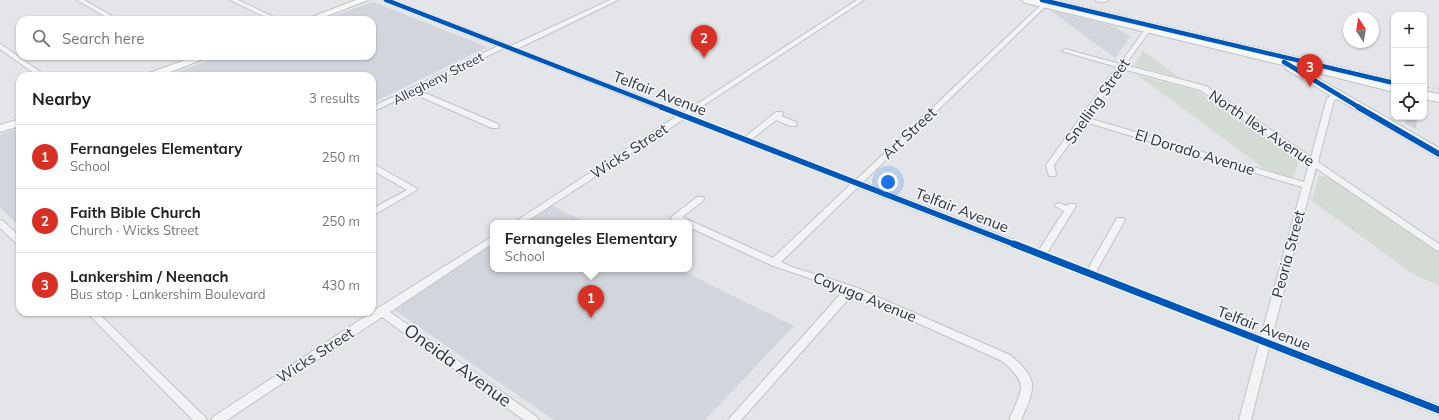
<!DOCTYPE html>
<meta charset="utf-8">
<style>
body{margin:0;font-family:Mulish,sans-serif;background:#f6f6f6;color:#222}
.controls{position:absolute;right:12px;top:12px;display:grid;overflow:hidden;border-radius:8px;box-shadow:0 1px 3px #0004}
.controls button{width:36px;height:36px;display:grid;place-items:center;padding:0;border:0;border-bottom:1px solid #e0e0e0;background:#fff;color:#222;font:20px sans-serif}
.compass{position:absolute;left:1343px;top:12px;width:36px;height:36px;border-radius:50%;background:#fff;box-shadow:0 1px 3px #0004;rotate:348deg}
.you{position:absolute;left:888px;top:182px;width:14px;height:14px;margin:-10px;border:3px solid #fff;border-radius:50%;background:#1a73e8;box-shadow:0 0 0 6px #1a73e833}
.badge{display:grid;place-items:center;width:26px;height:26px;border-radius:50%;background:#d93025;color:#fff;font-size:13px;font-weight:700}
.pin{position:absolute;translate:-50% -33px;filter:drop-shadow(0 1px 2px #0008)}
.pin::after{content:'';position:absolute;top:21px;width:14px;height:12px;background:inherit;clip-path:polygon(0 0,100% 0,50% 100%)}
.popup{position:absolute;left:490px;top:220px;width:202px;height:52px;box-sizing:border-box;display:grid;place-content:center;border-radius:8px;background:#fff;filter:drop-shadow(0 1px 3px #0005);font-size:13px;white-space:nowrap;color:#767676}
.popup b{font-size:15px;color:#222}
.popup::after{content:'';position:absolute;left:50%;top:100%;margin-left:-8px;border:8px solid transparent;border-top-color:#fff}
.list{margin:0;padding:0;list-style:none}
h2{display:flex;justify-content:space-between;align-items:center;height:52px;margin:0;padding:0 16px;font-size:17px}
h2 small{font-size:13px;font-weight:400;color:#767676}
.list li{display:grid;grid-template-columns:26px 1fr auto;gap:12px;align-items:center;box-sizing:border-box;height:64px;padding:0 16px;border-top:1px solid #e0e0e0}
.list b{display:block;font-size:15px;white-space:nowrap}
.list p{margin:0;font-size:13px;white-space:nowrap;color:#767676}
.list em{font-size:13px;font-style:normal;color:#767676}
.icon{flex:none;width:22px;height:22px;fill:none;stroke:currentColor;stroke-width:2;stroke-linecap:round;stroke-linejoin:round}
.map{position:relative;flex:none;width:1439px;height:420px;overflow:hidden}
.search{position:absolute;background:#fff;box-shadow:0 1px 3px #0004;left:16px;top:16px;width:360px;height:44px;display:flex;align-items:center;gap:10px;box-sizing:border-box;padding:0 14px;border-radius:12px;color:#767676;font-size:15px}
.panel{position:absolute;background:#fff;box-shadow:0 1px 3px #0004;left:16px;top:72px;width:360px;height:244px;border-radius:12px}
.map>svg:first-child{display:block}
.built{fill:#d2d5db}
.green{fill:#d4dbd4}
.building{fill:#cccdd0}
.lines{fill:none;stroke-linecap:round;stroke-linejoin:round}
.minor-casing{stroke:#c2c3c6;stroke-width:2}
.secondary-casing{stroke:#c2c3c6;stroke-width:2}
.primary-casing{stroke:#c0c2c5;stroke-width:2}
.minor{fill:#f2f3f5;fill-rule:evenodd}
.secondary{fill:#f6f7f7;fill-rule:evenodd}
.primary{fill:#f6f7f7;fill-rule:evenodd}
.rail{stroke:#cccdcf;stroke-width:2;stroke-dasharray:1.5 3;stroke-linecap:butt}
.cycleway-far2-casing{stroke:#f2f4f7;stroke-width:6}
.cycleway-far1-casing{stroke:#f2f4f7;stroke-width:8}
.cycleway-casing{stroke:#f2f4f7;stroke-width:10}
.cycleway-far2{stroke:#0057b8;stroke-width:4.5}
.cycleway-far1{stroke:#0057b8;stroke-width:5.5}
.cycleway{stroke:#0057b8;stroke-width:7}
.labels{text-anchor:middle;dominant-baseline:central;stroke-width:3.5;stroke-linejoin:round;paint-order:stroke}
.far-street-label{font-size:13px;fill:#2c343f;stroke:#f2f4f7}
.street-label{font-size:15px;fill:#2c343f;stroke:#f2f4f7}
.near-street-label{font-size:18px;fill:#2c343f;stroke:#f2f4f7}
</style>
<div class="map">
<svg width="1439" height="420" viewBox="0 0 1439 420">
<rect width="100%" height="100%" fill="#e3e5e8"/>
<!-- built -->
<path class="built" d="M373 2 487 47 372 103V76H166L221 56H372V20H321Z
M1050 10 1114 26 1130 37 1115 58Z
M20 128V227L0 207V135Z
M551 205 587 223H524Z
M493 243V269H679L794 326 705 420H554L393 309Z"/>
<!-- green -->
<path class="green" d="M1143 51 1180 78 1134 65Z
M1137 75 1197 91 1299 161 1293 178 1268 171Z
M1319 176 1329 177 1439 253V285L1416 276 1312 201Z"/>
<!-- building -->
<path class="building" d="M1406 117H1417L1416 129 1405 123Z"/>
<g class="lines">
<!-- minor casing -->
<g class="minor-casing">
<path id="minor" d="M77 0H84L119 20H111Z
M230 0H238L280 20H272Z
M383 0H391L511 46 610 0H618L517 49 683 113 857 0H864L689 115 745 137 776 112H782L783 114 781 116 796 122 797 124 796 126H790L776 120 752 139 856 180 1043 3H1047V5L863 182 1039 250 1064 211 1055 206 1056 204 1059 203 1067 206 1069 204H1075L1076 206 1047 253 1088 269 1117 218H1123L1125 220 1096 272 1261 336 1302 187 1085 122 1054 165 1056 174 1055 176H1049L1046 165 1117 67 1062 51 1065 49 1120 64 1146 28H1150L1151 29 1125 65 1206 86 1311 157 1327 98 1331 96 1343 95V99L1334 100 1318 162 1439 244V251L1436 250 1316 168 1271 340 1439 405V415L1269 348 1251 420H1239L1259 344 858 187 781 262 792 267 855 287 1010 355C1040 380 1035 387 1021 420H1009C1022 389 1030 385 1002 361L853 294 741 420H728L844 290 771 265 689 227V223H679L670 218 697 197H703L704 199 703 201 682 217 773 258 851 184 684 119 524 223H513L677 116 504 48 418 90 498 124 499 126 498 128H492L412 93 372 112V107L498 46ZM1123 69 1200 90 1309 164 1304 182 1088 118Z
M1095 0H1108C1105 3 1098 3 1095 0Z
M0 44 2 45 46 76H38L0 49Z
M178 56H186L194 62 191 64Z
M372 163 416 188 417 190 372 216V209L407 190 372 170Z
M0 220 3 221 20 237V245L17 244 0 228Z
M493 236V243L390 312 537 417 539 420H524L382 317 227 420H211L213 417 378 308Z
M86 312H97L205 417 207 420H193Z"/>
</g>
<!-- secondary casing -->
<g class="secondary-casing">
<path id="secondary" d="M356 0H368L316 20H304Z
M197 56H211L160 76H145L146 74Z
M20 119V126L0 132V125Z"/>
</g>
<!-- primary casing -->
<g class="primary-casing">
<path id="primary" d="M1021 0H1038L1394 84V92L1302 69 1439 148V158L1287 70 1285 68 1287 66 1026 3Z
M1424 91 1439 94V102L1424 99Z"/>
</g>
<!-- minor -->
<use href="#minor" class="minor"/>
<!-- secondary -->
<use href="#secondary" class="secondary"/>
<!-- primary -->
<use href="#primary" class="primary"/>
<!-- rail -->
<path class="rail" d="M1056 0 1394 79
M1424 86 1439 89"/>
<!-- cycleway-far2 casing -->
<g class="cycleway-far2-casing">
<path id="cycleway-far2" d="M386 0 664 108
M1042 0 1394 83
M1284 62 1360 108"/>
</g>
<!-- cycleway-far1 casing -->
<g class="cycleway-far1-casing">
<path id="cycleway-far1" d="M661 107 1016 245
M1358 107 1439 154"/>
</g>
<!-- cycleway casing -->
<g class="cycleway-casing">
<path id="cycleway" d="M1014 244 1439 410"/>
</g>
<!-- cycleway-far2 -->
<use href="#cycleway-far2" class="cycleway-far2"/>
<!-- cycleway-far1 -->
<use href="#cycleway-far1" class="cycleway-far1"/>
<!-- cycleway -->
<use href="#cycleway" class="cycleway"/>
</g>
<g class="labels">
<!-- far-street labels -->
<g class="far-street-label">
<text transform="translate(438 78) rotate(-27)">Allegheny Street</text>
</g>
<!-- street labels -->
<g class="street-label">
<text transform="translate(660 93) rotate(21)">Telfair Avenue</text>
<text transform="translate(1097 101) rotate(-55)">Snelling Street</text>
<text transform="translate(1262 128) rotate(34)">North Ilex Avenue</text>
<text transform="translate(909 133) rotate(-43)">Art Street</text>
<text transform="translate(629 151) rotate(-33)">Wicks Street</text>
<text transform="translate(1195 152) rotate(17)">El Dorado Avenue</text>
<text transform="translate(962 210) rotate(21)">Telfair Avenue</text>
<text transform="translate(1288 254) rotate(-75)">Peoria Street</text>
<text transform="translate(865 297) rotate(22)">Cayuga Avenue</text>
<text transform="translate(1264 328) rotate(21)">Telfair Avenue</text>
<text transform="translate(315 355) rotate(-33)">Wicks Street</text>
</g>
<!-- near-street labels -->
<g class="near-street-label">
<text transform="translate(458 365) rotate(36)">Oneida Avenue</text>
</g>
</g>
</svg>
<div class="controls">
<button>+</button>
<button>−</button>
<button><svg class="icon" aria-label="locate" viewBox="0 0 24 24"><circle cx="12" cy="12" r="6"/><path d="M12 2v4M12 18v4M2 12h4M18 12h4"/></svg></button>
</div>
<svg class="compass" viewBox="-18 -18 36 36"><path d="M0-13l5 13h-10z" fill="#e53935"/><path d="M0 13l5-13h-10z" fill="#767676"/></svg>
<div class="you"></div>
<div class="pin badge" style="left:591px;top:318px">1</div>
<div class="popup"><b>Fernangeles Elementary</b>School</div>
<div class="pin badge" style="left:704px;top:58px">2</div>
<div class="pin badge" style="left:1310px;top:87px">3</div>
<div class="search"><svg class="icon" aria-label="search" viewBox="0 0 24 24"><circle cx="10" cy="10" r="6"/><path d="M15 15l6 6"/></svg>Search here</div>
<section class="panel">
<h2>Nearby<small>3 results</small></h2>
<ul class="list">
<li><span class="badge">1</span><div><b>Fernangeles Elementary</b><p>School</p></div><em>250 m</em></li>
<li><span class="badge">2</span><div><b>Faith Bible Church</b><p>Church · Wicks Street</p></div><em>250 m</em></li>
<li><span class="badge">3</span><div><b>Lankershim / Neenach</b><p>Bus stop · Lankershim Boulevard</p></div><em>430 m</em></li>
</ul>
</section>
</div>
